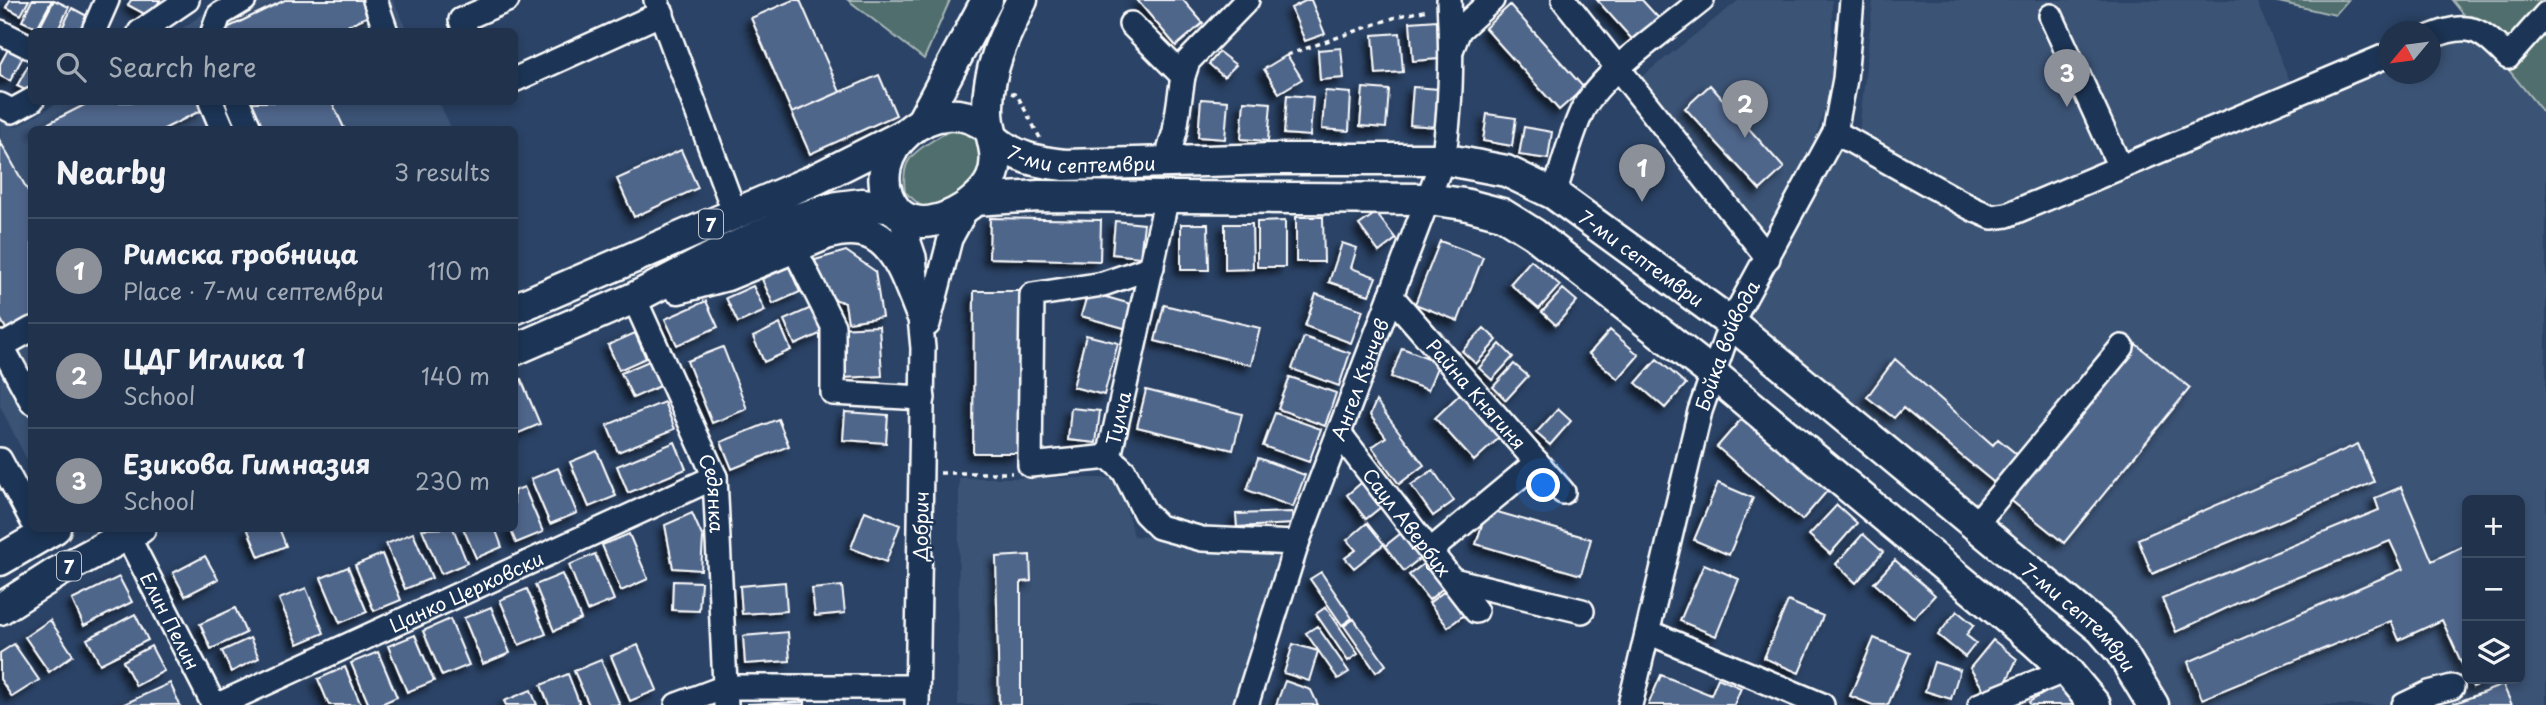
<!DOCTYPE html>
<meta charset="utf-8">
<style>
body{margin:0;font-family:"Playpen Sans",sans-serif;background:#283a53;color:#f1f3f6}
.controls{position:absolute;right:21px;bottom:21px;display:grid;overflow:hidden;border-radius:10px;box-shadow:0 4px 10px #0003}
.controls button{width:63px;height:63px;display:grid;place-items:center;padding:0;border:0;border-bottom:2px solid #3d4d64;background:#20324c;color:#f1f3f6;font:35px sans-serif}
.compass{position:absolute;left:2378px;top:21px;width:63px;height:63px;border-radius:50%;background:#20324c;box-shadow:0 4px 10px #0003;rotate:241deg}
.you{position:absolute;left:1544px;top:486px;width:24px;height:24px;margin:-18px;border:5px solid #fff;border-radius:50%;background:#1a73e8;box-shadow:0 0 0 10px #1a73e833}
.badge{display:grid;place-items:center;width:46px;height:46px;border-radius:50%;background:#8c9099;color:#fff;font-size:23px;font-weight:700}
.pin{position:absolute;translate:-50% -58px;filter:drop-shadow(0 2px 4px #0008)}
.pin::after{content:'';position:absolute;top:37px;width:24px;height:21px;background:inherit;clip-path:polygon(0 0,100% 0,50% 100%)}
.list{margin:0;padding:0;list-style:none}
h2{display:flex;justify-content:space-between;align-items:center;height:91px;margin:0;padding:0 28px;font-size:30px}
h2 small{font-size:23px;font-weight:400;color:#a2aab5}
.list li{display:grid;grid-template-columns:46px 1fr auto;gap:21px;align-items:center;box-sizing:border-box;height:105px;padding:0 28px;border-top:2px solid #3d4d64}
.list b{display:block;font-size:26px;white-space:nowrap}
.list p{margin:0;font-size:23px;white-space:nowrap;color:#a2aab5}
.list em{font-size:23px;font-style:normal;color:#a2aab5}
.icon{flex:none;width:38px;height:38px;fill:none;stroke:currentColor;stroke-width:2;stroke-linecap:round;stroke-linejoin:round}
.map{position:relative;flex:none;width:2546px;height:705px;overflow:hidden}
.search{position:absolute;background:#20324c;box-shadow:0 4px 10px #0003;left:28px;top:28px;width:490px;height:77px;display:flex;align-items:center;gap:18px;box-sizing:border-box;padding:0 24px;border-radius:10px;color:#a2aab5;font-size:26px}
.panel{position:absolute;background:#20324c;box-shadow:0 4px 10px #0003;left:28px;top:126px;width:490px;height:406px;border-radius:10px}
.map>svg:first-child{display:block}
.built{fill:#3a5274;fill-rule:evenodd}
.green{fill:#506e6d;stroke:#a8b6b6;stroke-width:2}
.building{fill:#50668b;stroke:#fff;stroke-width:2;filter:url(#shadow)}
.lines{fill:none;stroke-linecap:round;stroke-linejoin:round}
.minor-casing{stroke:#fff;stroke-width:28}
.major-casing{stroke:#fff;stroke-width:35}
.path{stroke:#fff;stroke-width:3.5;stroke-dasharray:5 5;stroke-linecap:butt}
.minor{stroke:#1d3557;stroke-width:23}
.major{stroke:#1d3557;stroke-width:30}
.labels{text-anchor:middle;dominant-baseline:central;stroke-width:5;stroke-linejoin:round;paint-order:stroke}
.shield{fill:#1d3557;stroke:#bbc2cd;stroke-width:2}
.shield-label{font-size:18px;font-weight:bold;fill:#fff}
.street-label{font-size:19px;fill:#fff;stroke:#1d3557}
</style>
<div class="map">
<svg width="2546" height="705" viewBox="0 0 2546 705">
<defs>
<filter id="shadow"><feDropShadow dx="-5.5" dy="5.5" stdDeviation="3.5" flood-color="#0009"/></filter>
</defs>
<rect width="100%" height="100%" fill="#2b4366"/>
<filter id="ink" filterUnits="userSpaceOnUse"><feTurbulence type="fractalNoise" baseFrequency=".0143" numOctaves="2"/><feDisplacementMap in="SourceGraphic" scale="14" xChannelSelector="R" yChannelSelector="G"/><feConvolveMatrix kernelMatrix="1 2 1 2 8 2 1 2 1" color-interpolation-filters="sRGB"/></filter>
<g filter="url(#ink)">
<!-- built -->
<path class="built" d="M223 0H393L408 31 177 32Z
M1739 0H1832V83L1800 192 1754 240 1631 85Z
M1873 0H2256L2297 98 2388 61V74H2430L2431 44 2474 26 2546 116V705H2153L2138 677 1731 323 1835 132 1858 142ZM2467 500H2520V679H2467Z
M59 102H439L452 129 32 130 31 468 0 406V120L16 127Z
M959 478H1117L1134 536 1297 543 1246 705H958Z"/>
<!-- green -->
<path class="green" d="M848 0H950L924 59Z
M2270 0H2348L2335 15Z
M2452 0H2546V116Z
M955 130 978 132 988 151 983 176 947 208 922 207 905 192C901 162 910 154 935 139 942 135 947 131 955 130Z"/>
<!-- building -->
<path class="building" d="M10 0H29L21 15 6 7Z
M32 0H52L37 28 22 21Z
M54 0 69 7 57 32H43L39 29Z
M131 0H160L150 17 128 5Z
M285 0H369L375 13 333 32H219Z
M793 0H800L840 92 792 113 751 18Z
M1137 0H1183L1203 23 1176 46Z
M1307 0H1311L1325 34 1305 41 1291 8Z
M1597 0H1642L1664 24 1639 47Z
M1510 5 1584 88 1559 110 1485 28Z
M72 8 87 16 79 32H60Z
M1437 20 1439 59 1413 61 1410 22Z
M1400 33 1403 72 1376 74 1373 35Z
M11 44 26 51 10 81 0 76V64Z
M1341 48 1344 78 1320 80 1318 50Z
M1219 52 1236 65 1224 77 1209 64Z
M1287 55 1302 79 1279 93 1264 69Z
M32 58V93L17 86Z
M879 75 896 115 810 154 792 113Z
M1710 85 1784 168 1760 190 1685 108Z
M1413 87 1439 89 1437 127 1410 125Z
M1363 88 1389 90 1386 128 1360 126Z
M1325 91 1351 93 1349 131 1322 129Z
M1287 95 1313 97 1310 136 1284 134Z
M1201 99 1228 101 1225 139 1198 137Z
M1244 101 1271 103 1268 141 1241 139Z
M90 102H198L202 110 162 130H35Z
M243 102H332L345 130H255Z
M1487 114 1516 118 1512 146 1483 141Z
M1524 127 1552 132 1548 159 1519 155Z
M0 141 32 198V324L10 336 0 318Z
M681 150 698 188 634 217 617 179Z
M1376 213 1396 239 1379 252 1359 225Z
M1296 217H1323L1324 262H1296Z
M990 218 1101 220 1100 261 989 258Z
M1115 221 1144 224 1140 257 1112 254Z
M1285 221V267H1257V222Z
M1181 224H1208L1209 270H1181Z
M1225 224H1252L1253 269 1225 270Z
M1440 241 1483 257 1458 321 1415 304Z
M1342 243 1357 248 1351 268 1376 277 1369 295 1329 282Z
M846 251 875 271 882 317 848 322 845 303 826 296 815 260Z
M1531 260 1560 285 1539 309 1510 284Z
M789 267 800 292 773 304 762 279Z
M753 286 765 311 738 323 726 298Z
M1563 289 1577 301 1556 325 1542 312Z
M974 291H1020L1019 453H973Z
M1088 292 1138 306 1131 330 1081 316Z
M1316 294 1363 310 1351 343 1305 326Z
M706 301 718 327 677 345 665 319Z
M1164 305 1260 328 1251 365 1155 341Z
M811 308 822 333 795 345 784 320Z
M780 324 791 350 764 362 753 337Z
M879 326 882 376 841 378 838 328Z
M1484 328 1497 340 1476 364 1462 351Z
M1610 330 1639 355 1618 379 1589 354Z
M635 333 646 358 619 370 608 345Z
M1086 335 1118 343 1104 395 1073 387Z
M1304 337 1350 353 1339 386 1292 369Z
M1500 344 1513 357 1492 380 1479 368Z
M2136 344 2190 388 2064 543 2008 498Z
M723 347 747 409 712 423 687 361Z
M1402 348 1439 362 1428 390 1391 377Z
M1657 359 1686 384 1665 408 1636 383Z
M1895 359 1993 445 1998 439 2020 457 1997 485 1903 408 1894 418 1867 397Z
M649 361 660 386 633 398 621 373Z
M1514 364 1528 376 1506 400 1493 387Z
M1290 377 1336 393 1325 426 1278 409Z
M521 379 540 424 514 435V381Z
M1146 390 1242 414 1233 450 1137 427Z
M1460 394 1500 437 1474 461 1435 418Z
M1376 401 1424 465 1399 484 1372 447 1386 437 1370 415Z
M664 402 675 429 618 452 607 425Z
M1071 408 1100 411 1096 443 1068 440Z
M1558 409 1571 421 1550 445 1536 433Z
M845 412 888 415 886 443 843 440Z
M1275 413 1321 429 1309 462 1263 446Z
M1743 417 1828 490 1802 520 1717 447Z
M778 419 789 446 732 469 721 442Z
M675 442 686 469 628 493 617 466Z
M2358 444 2374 482 2152 574 2138 539Z
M597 451 616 496 589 507 570 462Z
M1258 458 1305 475 1293 507 1247 490Z
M558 468 577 513 550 524 531 479Z
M1433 470 1454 501 1433 516 1411 485Z
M1367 478 1386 503 1366 519 1347 495Z
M1718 483 1753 498 1729 555 1694 540Z
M524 487 543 532 516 543 510 528H514V491Z
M2401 487 2432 561 2465 545 2467 550V675L2442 620 2399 640 2391 621 2202 699 2188 662 2403 569 2390 541 2265 590 2176 632 2162 599 2379 510 2375 498Z
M1837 505 1857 523 1830 554 1809 535Z
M1487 509 1591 539 1581 575 1476 544Z
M865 511 900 525 886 562 851 548Z
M1292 512 1293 524 1237 527 1236 514Z
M692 513 703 538 701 570 673 568 665 525Z
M1367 523 1384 544 1354 568 1345 558 1356 550 1347 540Z
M247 528H279L286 546 259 557Z
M453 528 467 563 441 574 422 529Z
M463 528H495L502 547 476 558Z
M1405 530 1424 555 1404 571 1385 546Z
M413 533 432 578 405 589 386 544Z
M629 534 648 579 621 591 602 545Z
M1863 534 1883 552 1856 583 1836 564Z
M382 554 401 600 374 611 355 565Z
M595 554 614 600 587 611 569 565Z
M1030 555 1031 581 1021 582V705H999L996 557Z
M205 556 218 579 185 596 173 573Z
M1430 559 1449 583 1429 600 1409 575Z
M1895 560 1935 595 1914 618 1874 583Z
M1704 564 1739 579 1716 636 1680 621Z
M348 567 367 612 340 623 321 578Z
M1321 572 1352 618 1342 625 1310 579Z
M562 574 581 619 554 631 535 585Z
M119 577 132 602 84 626 72 600Z
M673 581 701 582 699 611 672 610Z
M785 582 787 611 742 614 740 586Z
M842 586 845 613 815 616 812 589Z
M1450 587 1469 611 1448 627 1429 603Z
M306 588 324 633 298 644 279 599Z
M527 589 546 634 519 645 500 600Z
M1788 601 1823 616 1799 673 1764 658Z
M491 607 510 653 483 664 464 618Z
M1326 607 1358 654 1348 661 1316 614Z
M235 608 246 633 211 649 200 624Z
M1957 611 1974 625 1966 635 1976 643 1965 657 1938 635Z
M135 614 148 640 100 664 87 639Z
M450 619 469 665 442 676 423 631Z
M1354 619 1386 665 1376 672 1344 626Z
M50 620 73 655 49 672 25 637Z
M1317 626 1349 672 1338 679 1306 633Z
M788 632 790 661 745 664 743 636Z
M415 635 434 681 407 692 388 646Z
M250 638 259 658 231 672 222 651Z
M1874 638 1910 653 1888 705H1873L1850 696Z
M1993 640 2017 659 2004 687 1985 692 1970 668Z
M14 644 39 680 12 697 0 679V653Z
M1293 644 1318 651 1309 681 1284 673Z
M638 645 657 690 630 701 611 656Z
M151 646 164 671 136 686 123 661Z
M378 652 397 697 379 705H369L351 663Z
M601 660 620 705H589L574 671Z
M1934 662 1960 670 1951 699 1925 691Z
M345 667 361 705H329L318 679Z
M568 674 580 705H549L541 685Z
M1661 675 1711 695 1718 678 1741 688 1734 705H1648Z
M2469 679H2492L2473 687Z
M1285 681 1311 690 1318 705H1276Z
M2066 681 2079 705H2031L2029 702Z
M170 683 180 705H125L124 704Z
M2503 685 2512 705H2450L2466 699Z
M531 690 537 705H506L504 701Z
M805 702V705H748V704Z"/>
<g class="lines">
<!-- minor casing -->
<g class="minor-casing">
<g id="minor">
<path d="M375 0 386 32"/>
<path d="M656 0 735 214"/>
<path d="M1564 0 1768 258"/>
<path d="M2051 16 2120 167"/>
<path d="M1131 24 1183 76"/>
<path d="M0 32 32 48"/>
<path d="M93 32 107 0"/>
<path d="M140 32 187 0"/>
<path d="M213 32 219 15 244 0"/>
<path d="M466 32 461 20 507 0"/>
<path d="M2430 37C2470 21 2479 28 2508 57L2546 14"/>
<path d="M1452 48 1459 30 1492 0"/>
<path d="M514 80 662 13"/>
<path d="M211 102 223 130"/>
<path d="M238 102 250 130"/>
<path d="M0 105 12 111 32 100"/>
<path d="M1835 132 1973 209 1992 217 2007 215 2388 55"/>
<path d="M1166 162 1175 131 1183 76 1188 61 1247 0"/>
<path d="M1554 194C1563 167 1570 137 1582 111 1601 73 1668 28 1702 0"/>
<path d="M899 213 914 257 923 348 917 705"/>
<path d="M794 248 833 326V393L923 398"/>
<path id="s1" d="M1391 296 1563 492"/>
<path id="s2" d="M634 298 715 477 726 705"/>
<path d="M928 324 950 239 968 206"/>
<path d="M0 343 32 402"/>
<path d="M0 347 32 329"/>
<path id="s3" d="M1339 433 1476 611"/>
<path d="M1109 457 1030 465 1032 295 1103 284 1152 267"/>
<path id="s4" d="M1109 457 1167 197"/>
<path d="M1109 457 1124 471 1145 513 1159 527 1202 539 1297 543"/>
<path d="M0 460 32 520"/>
<path d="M1975 525 2122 347"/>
<path id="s5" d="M127 535 214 705"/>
<path d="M1430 551 1537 462"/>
<path d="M1453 580 1582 611"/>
<path d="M1648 632 1822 705"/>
<path id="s6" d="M218 705 715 477"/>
<path d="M677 705 725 687H917"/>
<path id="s7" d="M1246 705 1297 543 1443 159C1452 106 1452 54 1449 0"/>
<path id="s8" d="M1630 705 1700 411 1731 323 1835 132 1845 79 1852 0"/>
<path d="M1980 705 2066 670"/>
<path d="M2404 705 2429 693 2452 687"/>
</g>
</g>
<!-- major casing -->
<g class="major-casing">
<g id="major">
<path d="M921 123 987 0"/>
<path d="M989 129C938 84 855 155 895 209 920 241 980 207 992 178 1002 153 988 135 988 111 987 70 1004 36 1022 0"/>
<path id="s9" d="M994 139C1016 158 1037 162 1065 165L1274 159H1443L1506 171 1554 194 1731 323 2101 629 2121 652 2153 705"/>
<path d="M975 200 1039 196 1428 199 1464 204 1502 214 1534 234 1713 374 2033 640 2066 670 2095 705"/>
<path d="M678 288 727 275 826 234C889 215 902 266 921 313"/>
<path d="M514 309 816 179 904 135"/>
<path d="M514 350 634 298 713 257 794 220 838 207 862 204 894 208"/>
<path d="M0 560 55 528"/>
<path d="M0 609 58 572 140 528"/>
</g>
</g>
<!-- path -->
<path class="path" d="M1287 55 1399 16 1428 10
M1011 93 1017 95 1040 138
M940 473H1012"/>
<!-- minor -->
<use href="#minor" class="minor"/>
<!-- major -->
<use href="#major" class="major"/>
</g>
</g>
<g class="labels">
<!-- shield labels -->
<g class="shield">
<rect x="699" y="209.5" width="24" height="29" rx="5"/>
<rect x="57" y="551.5" width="24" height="29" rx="5"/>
</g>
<g class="shield-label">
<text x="711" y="224">7</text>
<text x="69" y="566">7</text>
</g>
<!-- street labels -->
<g class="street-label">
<text stroke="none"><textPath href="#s9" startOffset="93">7-ми септември</textPath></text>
<text stroke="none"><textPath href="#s9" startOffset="681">7-ми септември</textPath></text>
<text stroke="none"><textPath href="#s8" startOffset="373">Бойка войвода</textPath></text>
<text stroke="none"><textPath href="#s7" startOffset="345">Ангел Кънчев</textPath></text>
<text stroke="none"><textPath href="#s1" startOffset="130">Райна Княгиня</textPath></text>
<text stroke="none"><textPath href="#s4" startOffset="40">Тулча</textPath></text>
<text stroke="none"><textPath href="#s2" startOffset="212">Седянка</textPath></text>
<text stroke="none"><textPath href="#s3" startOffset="112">Саул Авербух</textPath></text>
<text transform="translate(920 526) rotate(-89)">Добрич</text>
<text stroke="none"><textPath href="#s6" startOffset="273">Цанко Церковски</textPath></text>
<text stroke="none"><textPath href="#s9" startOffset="1248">7-ми септември</textPath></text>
<text stroke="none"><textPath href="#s5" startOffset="96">Елин Пелин</textPath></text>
</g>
</g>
</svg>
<div class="controls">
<button>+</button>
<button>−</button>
<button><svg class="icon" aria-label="layers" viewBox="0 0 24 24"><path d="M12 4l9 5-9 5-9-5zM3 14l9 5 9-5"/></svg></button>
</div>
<svg class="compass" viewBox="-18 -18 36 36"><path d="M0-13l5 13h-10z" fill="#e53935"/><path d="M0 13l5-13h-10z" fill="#a2aab5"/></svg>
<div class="you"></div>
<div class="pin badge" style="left:1642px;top:202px">1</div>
<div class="pin badge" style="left:1745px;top:138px">2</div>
<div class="pin badge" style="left:2067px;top:107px">3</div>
<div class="search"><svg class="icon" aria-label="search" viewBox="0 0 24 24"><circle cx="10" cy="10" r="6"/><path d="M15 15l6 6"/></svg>Search here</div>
<section class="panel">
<h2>Nearby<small>3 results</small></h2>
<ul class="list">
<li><span class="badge">1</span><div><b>Римска гробница</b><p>Place · 7-ми септември</p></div><em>110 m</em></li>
<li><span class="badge">2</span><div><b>ЦДГ Иглика 1</b><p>School</p></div><em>140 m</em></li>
<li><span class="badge">3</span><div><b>Езикова Гимназия</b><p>School</p></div><em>230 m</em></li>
</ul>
</section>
</div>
